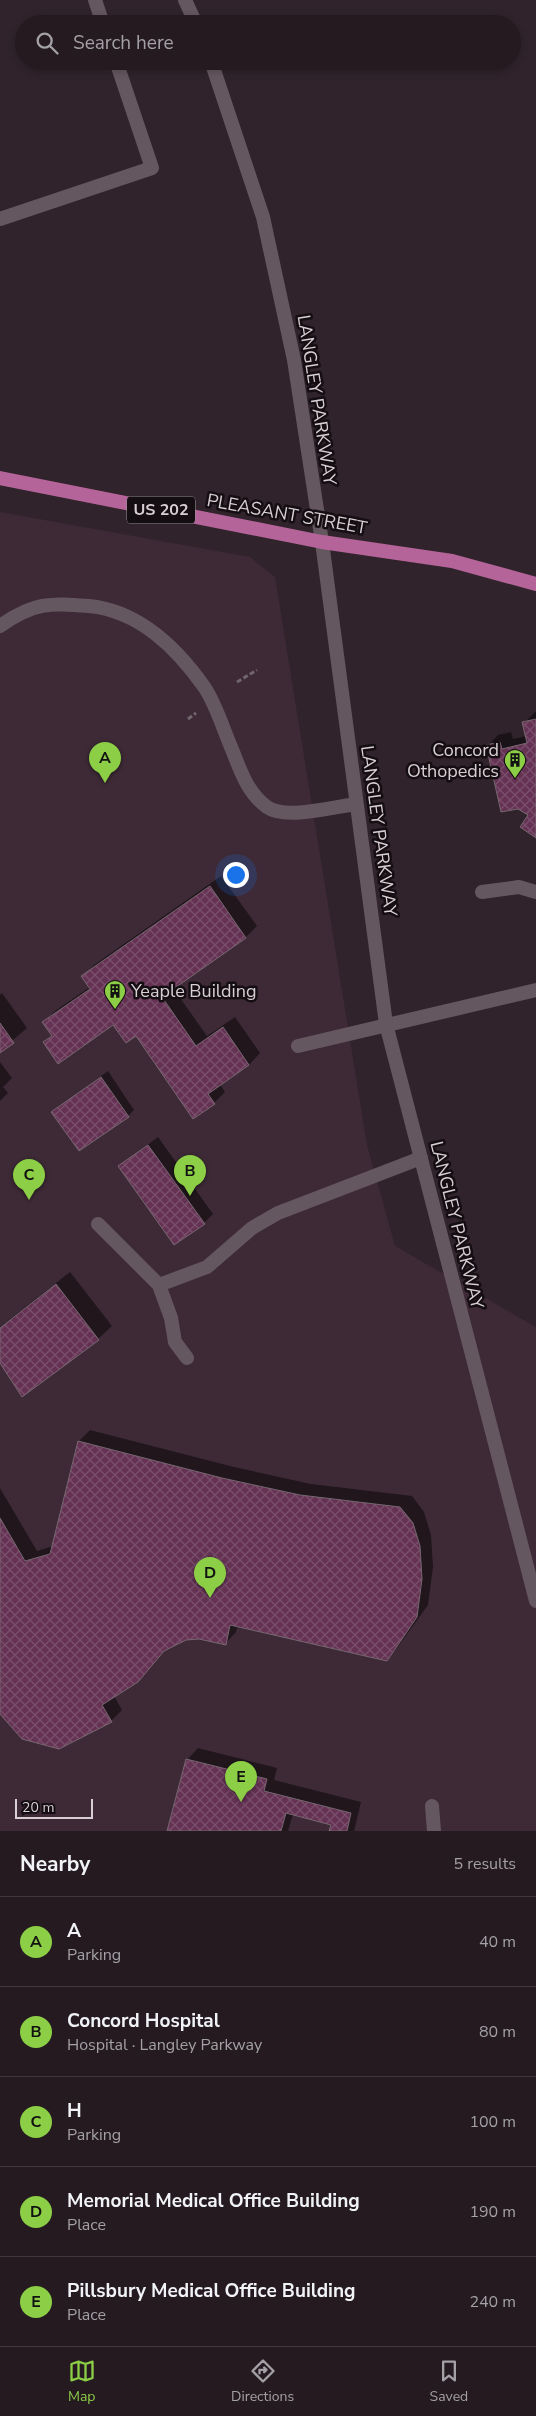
<!DOCTYPE html>
<meta charset="utf-8">
<style>
body{margin:0;font-family:"Nunito Sans",sans-serif;background:#2c2329;color:#f1f3f6}
.scale{position:absolute;left:15px;bottom:12px;width:78px;box-sizing:border-box;padding-left:5px;border:2px solid #d8cfd4;border-top:0;font-size:14px;line-height:18px;white-space:nowrap;color:#d8cfd4;-webkit-text-stroke:4px #140e12;paint-order:stroke}
.you{position:absolute;left:235px;top:874px;width:18px;height:18px;margin:-12px;border:4px solid #fff;border-radius:50%;background:#1a73e8;box-shadow:0 0 0 8px #1a73e833}
.badge{display:grid;place-items:center;width:32px;height:32px;border-radius:50%;background:#8cce45;color:#111;font-size:16px;font-weight:700}
.pin{position:absolute;translate:-50% -41px;filter:drop-shadow(0 1px 2px #0008)}
.pin::after{content:'';position:absolute;top:26px;width:18px;height:15px;background:inherit;clip-path:polygon(0 0,100% 0,50% 100%)}
.list{margin:0;padding:0;list-style:none}
h2{display:flex;justify-content:space-between;align-items:center;height:65px;margin:0;padding:0 20px;font-size:21px}
h2 small{font-size:16px;font-weight:400;color:#a3a1a5}
.list li{display:grid;grid-template-columns:32px 1fr auto;gap:15px;align-items:center;box-sizing:border-box;height:90px;padding:0 20px;border-top:1px solid #41383e}
.list b{display:block;font-size:19px;white-space:nowrap}
.list p{margin:0;font-size:16px;white-space:nowrap;color:#a3a1a5}
.list em{font-size:16px;font-style:normal;color:#a3a1a5}
.icon{flex:none;width:28px;height:28px;fill:none;stroke:currentColor;stroke-width:2;stroke-linecap:round;stroke-linejoin:round}
.map{position:relative;flex:none;width:536px;height:1831px;overflow:hidden}
.search{position:absolute;background:#241a20;box-shadow:0 2px 8px #0003;left:15px;right:15px;top:15px;height:55px;display:flex;align-items:center;gap:12px;box-sizing:border-box;padding:0 18px;border-radius:28px;color:#a3a1a5;font-size:19px}
.sheet{height:515px;background:#241a20}
nav{display:flex;justify-content:space-around;align-items:center;box-sizing:border-box;height:70px;border-top:1px solid #41383e;background:#241a20;font-size:14px;color:#a3a1a5}
nav a{display:grid;justify-items:center;gap:2px}
nav .on{color:#8cce45}
.map>svg:first-child{display:block}
.built{fill:#3d2a36}
.shadow{fill:#0007}
.building{fill:url(#building-cross-hatch);stroke:#766770}
.lines{fill:none;stroke-linecap:round;stroke-linejoin:round}
.path{stroke:#71666c;stroke-width:3;stroke-dasharray:5 2.5;stroke-linecap:butt}
.service{stroke:#65575f;stroke-width:14}
.minor{stroke:#65575f;stroke-width:14}
.tertiary{stroke:#65575f;stroke-width:14}
.primary{stroke:#b46499;stroke-width:14}
.labels{text-anchor:middle;dominant-baseline:central;stroke-width:5;stroke-linejoin:round;paint-order:stroke}
.shield{fill:#140e12;stroke:#9d959a;stroke-width:1}
.shield-label{font-size:16px;font-weight:bold;fill:#d8cfd4}
.street-label{font-size:18px;fill:#d8cfd4;stroke:#140e12}
.poi-label{font-size:18px;fill:#d8cfd4;stroke:#140e12;text-anchor:end}
</style>
<div class="map">
<svg width="536" height="1831" viewBox="0 0 536 1831">
<defs>
<pattern id="building-cross-hatch" width="8" height="8" patternUnits="userSpaceOnUse" patternTransform="scale(1.25)"><rect width="8" height="8" fill="#653254"/><path d="M0 0l8 8M0 8l8-8" fill="none" stroke="#7a4f6c"/></pattern>
</defs>
<rect width="100%" height="100%" fill="#30232b"/>
<!-- built -->
<path class="built" d="M0 512 250 557 275 577 367 1145 395 1246 536 1327V1831H0Z"/>
<!-- shadow -->
<path class="shadow" d="M536 711V836L530 814 487 746 498 735 511 732 513 739 527 736 524 723Z
M221 876 257 926 246 937 173 988 207 1036 235 1017 260 1053 249 1065 220 1084 225 1092 214 1103 136 1035 114 1023 45 1042 52 1035 44 1022 55 1011 90 987 83 976 94 965Z
M2 993 27 1028 0 1051V995Z
M0 1062 12 1078 3 1087 8 1093 0 1101Z
M108 1071 134 1110 128 1116 53 1112Z
M158 1137 213 1214 204 1223 120 1166Z
M70 1272 112 1326 98 1339 0 1360V1327Z
M90 1430 234 1467 311 1484 412 1496 424 1512 431 1535 433 1567 428 1605 397 1648 386 1659 238 1625 236 1632 225 1644 199 1638 186 1639 166 1649 137 1681 114 1696 122 1710 111 1721 0 1711V1488L37 1551 53 1546 79 1441Z
M198 1748 277 1768 274 1780 361 1802 354 1831H331L333 1824 293 1814 288 1831H169L187 1760Z"/>
<!-- building -->
<path class="building" d="M536 719V838L520 827 528 815 518 809 501 812 486 745 500 742 502 749 527 743 522 722Z
M210 886 246 938 162 997 196 1046 223 1027 249 1065 208 1094 215 1104 193 1119 136 1036 126 1043 113 1025 58 1064 43 1042 52 1036 42 1022 90 989 81 976Z
M0 1023 14 1043 0 1053Z
M101 1077 129 1117 79 1151 51 1112Z
M148 1145 205 1224 174 1245 118 1166Z
M56 1284 99 1340 22 1397 0 1363V1328Z
M78 1441 222 1478 300 1495 400 1507 413 1523 420 1546 422 1579 417 1617 387 1661 230 1625 226 1645 199 1639 186 1640 164 1651 138 1682 102 1705 112 1722 59 1749 22 1739 0 1714V1518L25 1561 50 1554Z
M186 1759 267 1779 264 1791 351 1813 347 1831H329L331 1825 286 1813 281 1831H167Z"/>
<g class="lines">
<!-- path -->
<path class="path" d="M237 682 257 670
M188 719 196 713"/>
<!-- service -->
<path class="service" d="M95 0 103 24
M0 219 152 168 116 61
M0 626C34 602 49 603 89 606 140 611 177 648 205 688 216 705 223 728 231 747 240 769 247 793 267 807 285 820 334 807 356 804
M482 892 519 887 536 892
M298 1046 536 990
M98 1224 159 1285 171 1318 175 1342 187 1358
M159 1285 207 1267 252 1228 278 1213 421 1158
M432 1806 434 1831"/>
<!-- minor -->
<path class="minor" d="M322 542 386 1024 536 1601"/>
<!-- tertiary -->
<path class="tertiary" d="M185 0 196 24
M211 61 263 217 294 360 322 542"/>
<!-- primary -->
<path class="primary" d="M0 478 322 542 452 561 536 584"/>
</g>
<!-- icons -->
<defs>
<g id="building-pin" transform="scale(1.125)"><path d="M0 17L-7.5 6A9.5 9.5 0 1 1 7.5 6Z" fill="#8cce45" stroke="#140e12"/><path d="M-4-6H4V6H1V3H-1V6H-4ZM-2.5-4.3h1.7v1.8h-1.7ZM.8-4.3h1.7v1.8H.8ZM-2.5-1h1.7V.8h-1.7ZM.8-1h1.7V.8H.8Z" fill="#111"/></g>
</defs>
<g fill-rule="evenodd">
<use href="#building-pin" x="515" y="760"/>
<use href="#building-pin" x="115" y="991"/>
</g>
<g class="labels">
<!-- shield labels -->
<rect class="shield" x="127" y="496.5" width="68" height="27" rx="4"/>
<g class="shield-label">
<text x="161" y="510">US 202</text>
</g>
<!-- street labels -->
<g class="street-label">
<text transform="translate(317 400) rotate(81)">LANGLEY PARKWAY</text>
<text transform="translate(287 514) rotate(10)">PLEASANT STREET</text>
<text transform="translate(379 831) rotate(82)">LANGLEY PARKWAY</text>
<text transform="translate(457 1225) rotate(76)">LANGLEY PARKWAY</text>
</g>
<!-- poi labels -->
<g class="poi-label">
<text x="499" y="750">Concord<tspan x="499" dy="21">Othopedics</tspan></text>
<text x="131" y="991" text-anchor="start">Yeaple Building</text>
</g>
</g>
</svg>
<div class="scale">20 m</div>
<div class="you"></div>
<div class="pin badge" style="left:105px;top:783px">A</div>
<div class="pin badge" style="left:190px;top:1196px">B</div>
<div class="pin badge" style="left:29px;top:1200px">C</div>
<div class="pin badge" style="left:210px;top:1598px">D</div>
<div class="pin badge" style="left:241px;top:1802px">E</div>
<div class="search"><svg class="icon" aria-label="search" viewBox="0 0 24 24"><circle cx="10" cy="10" r="6"/><path d="M15 15l6 6"/></svg>Search here</div>
</div>
<section class="sheet">
<h2>Nearby<small>5 results</small></h2>
<ul class="list">
<li><span class="badge">A</span><div><b>A</b><p>Parking</p></div><em>40 m</em></li>
<li><span class="badge">B</span><div><b>Concord Hospital</b><p>Hospital · Langley Parkway</p></div><em>80 m</em></li>
<li><span class="badge">C</span><div><b>H</b><p>Parking</p></div><em>100 m</em></li>
<li><span class="badge">D</span><div><b>Memorial Medical Office Building</b><p>Place</p></div><em>190 m</em></li>
<li><span class="badge">E</span><div><b>Pillsbury Medical Office Building</b><p>Place</p></div><em>240 m</em></li>
</ul>
</section>
<nav>
<a class="on"><svg class="icon" aria-label="map" viewBox="0 0 24 24"><path d="M3 6l6-2 6 2 6-2v14l-6 2-6-2-6 2zM9 4v14M15 6v14"/></svg>Map</a>
<a><svg class="icon" aria-label="directions" viewBox="0 0 24 24"><path d="M12 3l9 9-9 9-9-9zM9 14v-3h6M13 9l2 2-2 2"/></svg>Directions</a>
<a><svg class="icon" aria-label="saved" viewBox="0 0 24 24"><path d="M7 4h10v16l-5-4-5 4z"/></svg>Saved</a>
</nav>
